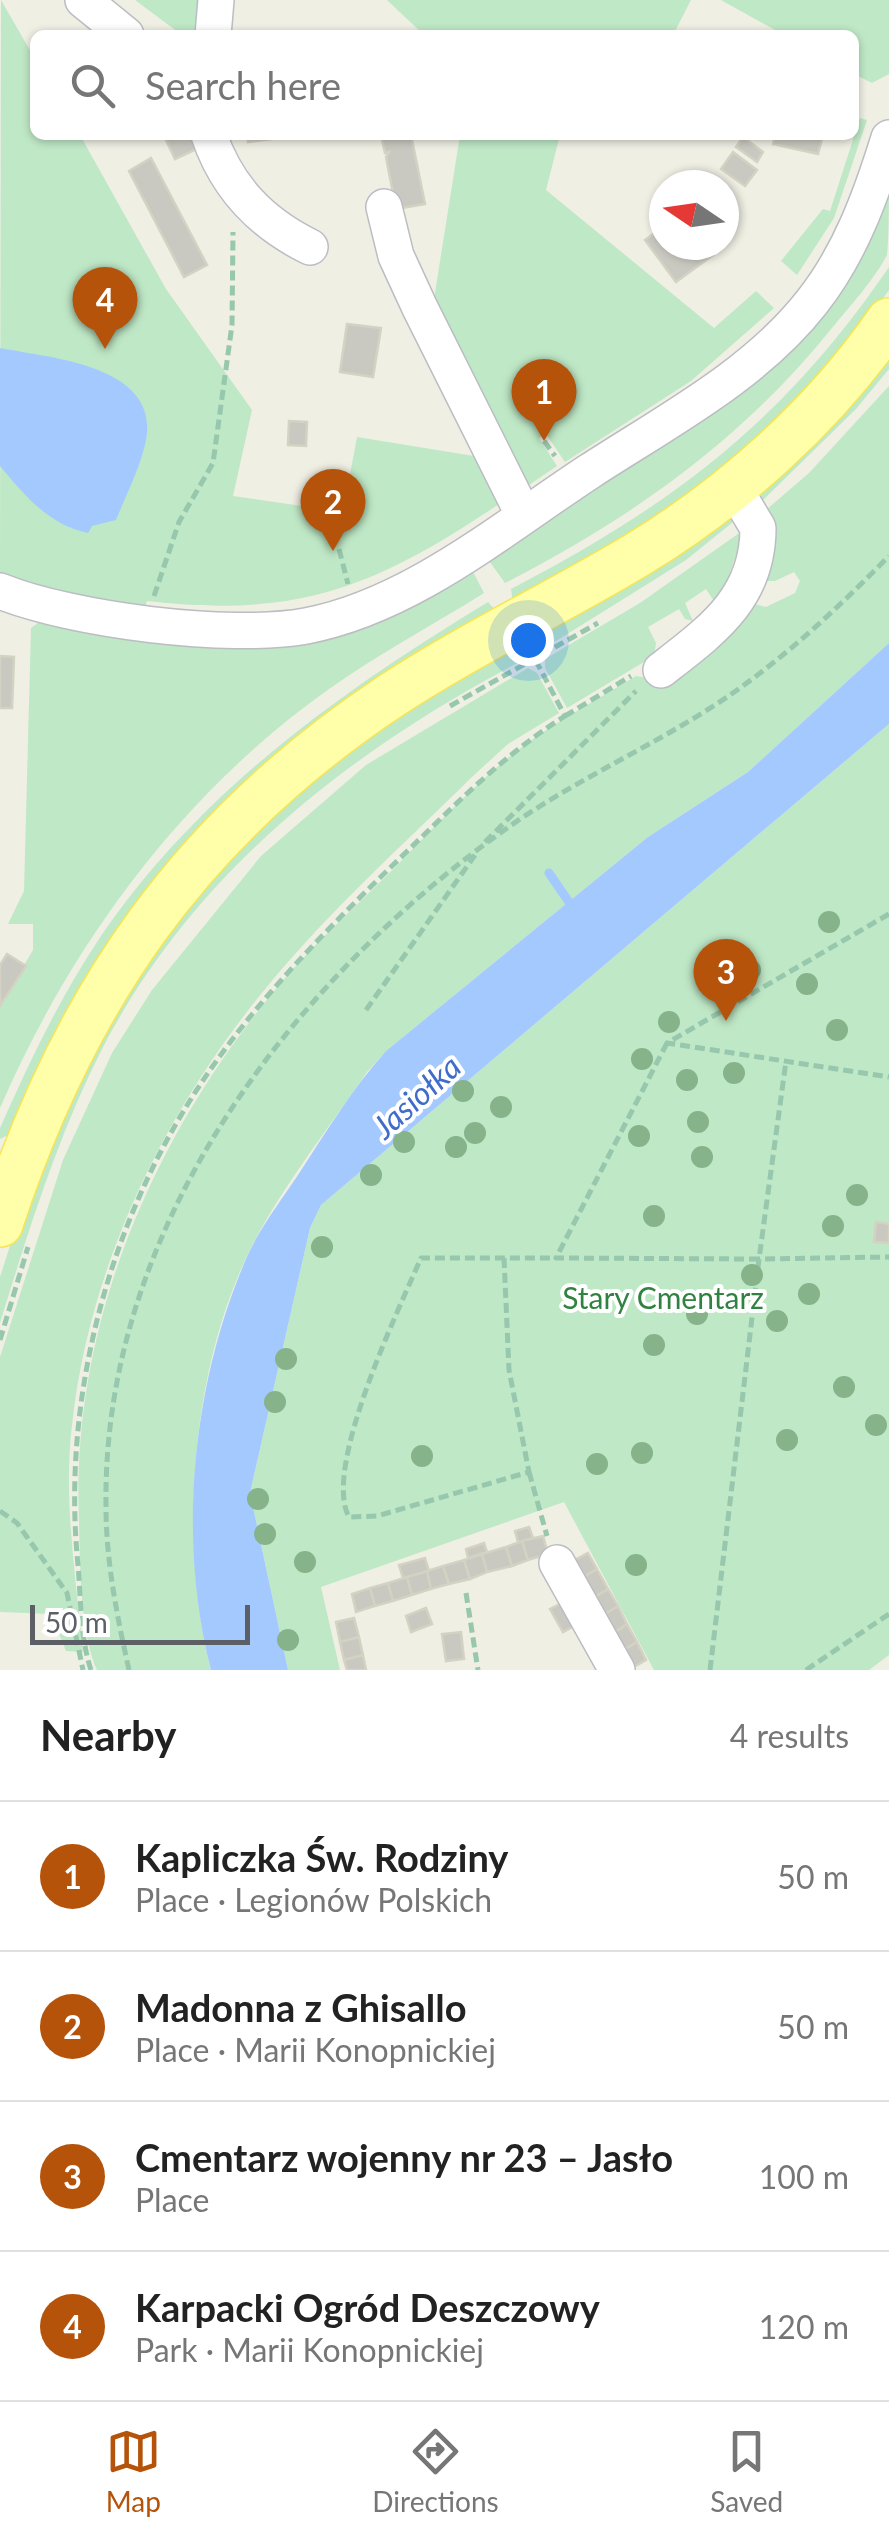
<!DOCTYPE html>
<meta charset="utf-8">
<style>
body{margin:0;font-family:Lato,sans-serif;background:#f2f2f2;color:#222}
.compass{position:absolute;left:649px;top:170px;width:90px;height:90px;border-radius:50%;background:#fff;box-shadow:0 2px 8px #0004;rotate:283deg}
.scale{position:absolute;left:30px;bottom:25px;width:220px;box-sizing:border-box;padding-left:10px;border:5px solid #5c5f65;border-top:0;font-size:28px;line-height:35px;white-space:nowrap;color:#5c5f65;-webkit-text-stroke:8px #fff;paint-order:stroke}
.you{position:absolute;left:528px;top:640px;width:35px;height:35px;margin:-25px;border:8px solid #fff;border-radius:50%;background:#1a73e8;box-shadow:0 0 0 15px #1a73e833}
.badge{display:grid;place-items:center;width:65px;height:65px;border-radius:50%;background:#b45309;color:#fff;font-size:32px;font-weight:700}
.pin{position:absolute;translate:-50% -82px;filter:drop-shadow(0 2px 5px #0008)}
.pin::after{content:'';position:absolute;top:52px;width:35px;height:30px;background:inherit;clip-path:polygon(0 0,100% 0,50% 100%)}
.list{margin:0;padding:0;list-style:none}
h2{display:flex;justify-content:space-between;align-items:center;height:130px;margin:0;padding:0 40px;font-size:42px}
h2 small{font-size:32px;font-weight:400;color:#767676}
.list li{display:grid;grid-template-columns:65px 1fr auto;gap:30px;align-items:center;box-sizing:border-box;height:150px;padding:0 40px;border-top:2px solid #e0e0e0}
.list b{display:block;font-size:38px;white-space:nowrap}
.list p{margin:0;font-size:32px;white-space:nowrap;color:#767676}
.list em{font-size:32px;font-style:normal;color:#767676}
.icon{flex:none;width:55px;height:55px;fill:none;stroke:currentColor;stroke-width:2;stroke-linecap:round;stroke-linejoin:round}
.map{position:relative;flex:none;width:889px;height:1670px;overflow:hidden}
.search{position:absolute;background:#fff;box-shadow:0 2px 8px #0004;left:30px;right:30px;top:30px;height:110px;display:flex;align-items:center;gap:25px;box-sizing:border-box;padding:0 35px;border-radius:15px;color:#767676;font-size:38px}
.sheet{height:730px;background:#fff}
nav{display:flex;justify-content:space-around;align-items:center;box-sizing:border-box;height:140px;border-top:2px solid #e0e0e0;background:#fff;font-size:28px;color:#767676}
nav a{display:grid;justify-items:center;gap:5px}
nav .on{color:#b45309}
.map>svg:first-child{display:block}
.green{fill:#bfe8c6}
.water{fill:#a4c9ff}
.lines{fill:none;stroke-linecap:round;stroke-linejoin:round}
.stream{stroke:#a4c9ff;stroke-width:9}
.building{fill:#cac9c1;stroke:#d4d2c2;stroke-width:2.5}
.minor-casing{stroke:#bcbdc3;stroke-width:38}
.major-casing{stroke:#f8e554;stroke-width:48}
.path{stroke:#97c7ac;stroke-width:5;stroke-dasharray:10 5;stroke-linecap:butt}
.minor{stroke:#fff;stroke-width:35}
.major{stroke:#ffffa9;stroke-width:45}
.tree{fill:#86b38a}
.labels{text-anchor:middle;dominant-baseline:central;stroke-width:8;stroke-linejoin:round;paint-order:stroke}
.park-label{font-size:30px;fill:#308241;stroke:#fff}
.water-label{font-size:32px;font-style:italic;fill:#406dc9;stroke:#fff}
</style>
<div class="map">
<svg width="889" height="1670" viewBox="0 0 889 1670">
<rect width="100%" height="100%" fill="#efefe4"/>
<!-- green -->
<path class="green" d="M1 0 35 59V135H80L166 289 252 410 233 496 343 512 357 437 486 458 505 500C379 585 302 619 147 601L143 613 4 581 0 574Z
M135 0H209L205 35H182Z
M387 0H691L673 35H424Z
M721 0H889V74L872 83 854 74V35H784Z
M860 118 867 120 834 218 797 275 781 261 823 209 830 211Z
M460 135H560L546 190 714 328 756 291 774 308 691 381 565 462 546 434 539 438 557 466 520 491 432 312Z
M889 179C889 200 889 237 887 255 874 280 850 306 832 328 742 440 632 518 505 583L487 558 841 287 878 225Z
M889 267V290L864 325 749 450 629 543 513 604 511 589C674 504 784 421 889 267Z
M889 348V369L856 409 761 502 759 495Z
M889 386V643L748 772 648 837 386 1051 367 1072C329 1128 284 1184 253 1244 191 1363 178 1542 211 1670H97C80 1634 80 1562 79 1521 70 1317 160 1121 292 970 319 940 349 913 378 884 422 841 465 792 514 753 551 724 595 701 636 676L660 680 754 604 766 607 795 593 800 581 794 572 775 581H760L766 510 809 473Z
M731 516 738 518 686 560 540 651 534 638Z
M745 529 718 607 706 589 685 603 693 621 685 619 679 609 648 627 656 643 654 656 567 708 545 668V659L640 603Z
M469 564 484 593C433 625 378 654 329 689 182 793 71 944 0 1108V1006L33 950V924H8L24 891 31 628 39 622C134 637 283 659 372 626 406 613 439 585 469 564Z
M488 602 497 612 306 738 10 1134 0 1139V1128C29 1063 59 999 99 939 199 792 338 693 488 602Z
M518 647 525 659C352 749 195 871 103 1047 58 1135 29 1229 0 1323V1277L35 1168 65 1096 171 921 305 780 451 682Z
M528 668 537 673 559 713 508 744 473 776C403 845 328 912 266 988 165 1110 89 1266 72 1425 63 1501 76 1577 83 1652L66 1651 51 1614 0 1612V1357L63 1160 112 1053 152 990 261 856 366 765Z
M889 724V1655L869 1670H654L564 1502 321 1587 340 1670H288L250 1493 310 1228 321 1205Z"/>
<!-- water -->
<path class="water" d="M0 348C50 358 160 365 146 440 141 466 126 495 116 520L92 526 88 533C49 525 25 496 0 466Z
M889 643V724L321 1205 310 1228 250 1493 288 1670H211C177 1539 192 1384 246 1259 259 1229 280 1202 298 1175 326 1132 352 1089 386 1051L648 837 748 772Z"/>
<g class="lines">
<!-- stream -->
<path class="stream" d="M549 873 573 908"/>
</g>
<!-- building -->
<path class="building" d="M171 135H193L199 148 175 159 165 138Z
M247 135H305L248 142Z
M381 135H411L425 204 396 209 386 157 389 152 385 153Z
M775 135H823L818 154 773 144Z
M743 137 763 152 757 162 736 147Z
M733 152 757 170 745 186 721 169Z
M151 158 207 265 184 277 129 171Z
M664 226V245H706L713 255 676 282 645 240Z
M347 324 381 328 373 377 340 372Z
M289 421 307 422 306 446 288 445Z
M0 656 14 657 12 708H0Z
M7 954 26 966 0 1006V965Z
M876 1222 889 1224V1243L874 1242Z
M529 1527 533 1538 518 1542 515 1531Z
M543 1536 548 1554 528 1560 522 1541Z
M522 1541 528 1560 512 1566 506 1547Z
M484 1543 487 1552 468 1558 466 1549Z
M506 1547 512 1566 487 1572 482 1554Z
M588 1553 597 1569 580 1579 571 1562Z
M482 1554 487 1572 470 1579 464 1560Z
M425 1558 429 1571 403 1578 399 1565Z
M464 1560 470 1579 449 1584 443 1566Z
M443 1566 449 1584 431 1589 427 1571Z
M597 1569 608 1589 591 1599 580 1579Z
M427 1571 431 1589 412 1595 407 1577Z
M407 1577 412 1595 393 1601 388 1583Z
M388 1583 393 1601 375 1606 370 1588Z
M370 1588 375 1606 356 1612 352 1594Z
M608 1589 618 1606 600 1617 591 1599Z
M566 1601 578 1624 563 1632 550 1609Z
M618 1606 627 1624 611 1635 600 1617Z
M426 1608 432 1624 411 1632 406 1616Z
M354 1618 359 1637 340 1642 336 1622Z
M627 1624 637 1642 620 1652 611 1635Z
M461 1632 464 1659 446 1661 442 1634Z
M359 1637 363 1655 344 1660 340 1642Z
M637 1642 646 1660 630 1669 620 1652Z
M363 1655 366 1670H347L344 1660Z"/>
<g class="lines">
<!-- minor casing -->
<g class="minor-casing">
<path id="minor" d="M83 0 126 35
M213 35 216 0
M209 135C227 188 261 223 310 247
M384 207 396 256 420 308 524 516
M0 591C72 620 229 640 306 626 411 606 503 528 590 471 667 421 755 375 812 302 850 254 871 196 889 138
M661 670C711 631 758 599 758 528L733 486
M557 1563 617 1670"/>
</g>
<!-- major casing -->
<g class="major-casing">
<path id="major" d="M0 1224C74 997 191 828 392 695 470 644 555 604 635 556 733 497 824 415 889 321"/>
</g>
<!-- path -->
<path class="path" d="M544 441 555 456
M339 549 348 584
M154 596 179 522 213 463 232 325 233 232
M450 706 598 623
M565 716 631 676
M485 842 636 691
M889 914 667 1043 889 1077
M366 1010 475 855
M667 1043 556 1258 759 1259 786 1061
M504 1258 509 1370 529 1472 377 1516 349 1517C322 1468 399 1309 421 1258H556
M0 1340 28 1247
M529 1472 547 1536
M0 1511 17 1523 67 1593 83 1670
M466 1593 478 1670
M91 1670C80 1637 81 1599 78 1565 62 1408 104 1241 186 1107 242 1015 317 939 393 865 448 812 500 757 565 716L535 659
M129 1670C117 1616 106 1562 106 1506 102 1228 292 979 510 826 580 777 660 743 730 695 789 654 839 607 889 556
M710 1670 759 1259 889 1257
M806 1670 889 1614"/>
<!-- minor -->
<use href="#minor" class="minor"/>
<!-- major -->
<use href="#major" class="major"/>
</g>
<!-- trees -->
<g class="tree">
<circle cx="829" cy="922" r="11"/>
<circle cx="750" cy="970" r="11"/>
<circle cx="807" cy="984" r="11"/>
<circle cx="669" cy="1022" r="11"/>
<circle cx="837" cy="1030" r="11"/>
<circle cx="642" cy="1059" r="11"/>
<circle cx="734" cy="1073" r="11"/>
<circle cx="687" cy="1080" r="11"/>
<circle cx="463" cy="1091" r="11"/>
<circle cx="501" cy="1107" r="11"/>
<circle cx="698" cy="1122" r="11"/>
<circle cx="475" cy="1133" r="11"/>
<circle cx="639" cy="1136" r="11"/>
<circle cx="404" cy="1142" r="11"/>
<circle cx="456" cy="1147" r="11"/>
<circle cx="702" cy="1157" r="11"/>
<circle cx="371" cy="1175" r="11"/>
<circle cx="857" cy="1195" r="11"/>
<circle cx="654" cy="1216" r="11"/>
<circle cx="833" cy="1226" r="11"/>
<circle cx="322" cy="1247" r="11"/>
<circle cx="752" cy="1275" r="11"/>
<circle cx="809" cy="1294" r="11"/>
<circle cx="697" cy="1314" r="11"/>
<circle cx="777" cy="1321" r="11"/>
<circle cx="654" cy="1345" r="11"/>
<circle cx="286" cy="1359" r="11"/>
<circle cx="844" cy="1387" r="11"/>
<circle cx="275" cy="1402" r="11"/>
<circle cx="876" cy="1425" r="11"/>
<circle cx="787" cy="1440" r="11"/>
<circle cx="642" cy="1453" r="11"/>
<circle cx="422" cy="1456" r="11"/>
<circle cx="597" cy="1464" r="11"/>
<circle cx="258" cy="1499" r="11"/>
<circle cx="265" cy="1534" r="11"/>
<circle cx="305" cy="1562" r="11"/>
<circle cx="636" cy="1565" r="11"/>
<circle cx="288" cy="1640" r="11"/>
</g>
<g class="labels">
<!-- park labels -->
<g class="park-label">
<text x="663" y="1297">Stary Cmentarz</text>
</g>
<!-- water labels -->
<g class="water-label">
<text transform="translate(416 1096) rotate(-42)">Jasiołka</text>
</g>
</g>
</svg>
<svg class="compass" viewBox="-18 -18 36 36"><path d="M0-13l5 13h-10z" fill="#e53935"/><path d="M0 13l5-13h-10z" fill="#767676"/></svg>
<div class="scale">50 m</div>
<div class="you"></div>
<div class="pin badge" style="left:544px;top:441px">1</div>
<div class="pin badge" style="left:333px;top:551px">2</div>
<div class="pin badge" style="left:726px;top:1021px">3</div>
<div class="pin badge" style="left:105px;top:349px">4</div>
<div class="search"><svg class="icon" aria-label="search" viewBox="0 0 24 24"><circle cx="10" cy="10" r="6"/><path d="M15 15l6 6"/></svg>Search here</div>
</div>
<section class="sheet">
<h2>Nearby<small>4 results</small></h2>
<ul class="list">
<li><span class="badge">1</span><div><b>Kapliczka Św. Rodziny</b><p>Place · Legionów Polskich</p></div><em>50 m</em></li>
<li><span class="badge">2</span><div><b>Madonna z Ghisallo</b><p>Place · Marii Konopnickiej</p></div><em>50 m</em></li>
<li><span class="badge">3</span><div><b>Cmentarz wojenny nr 23 – Jasło</b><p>Place</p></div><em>100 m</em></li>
<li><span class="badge">4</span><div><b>Karpacki Ogród Deszczowy</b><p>Park · Marii Konopnickiej</p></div><em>120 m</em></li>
</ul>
</section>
<nav>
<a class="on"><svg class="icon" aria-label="map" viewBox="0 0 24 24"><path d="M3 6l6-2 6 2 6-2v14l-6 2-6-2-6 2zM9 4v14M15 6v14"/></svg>Map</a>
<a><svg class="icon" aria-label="directions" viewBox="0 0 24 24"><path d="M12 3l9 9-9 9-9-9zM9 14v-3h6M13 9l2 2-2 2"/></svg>Directions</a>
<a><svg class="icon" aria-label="saved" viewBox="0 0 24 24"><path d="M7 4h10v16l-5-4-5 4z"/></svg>Saved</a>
</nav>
